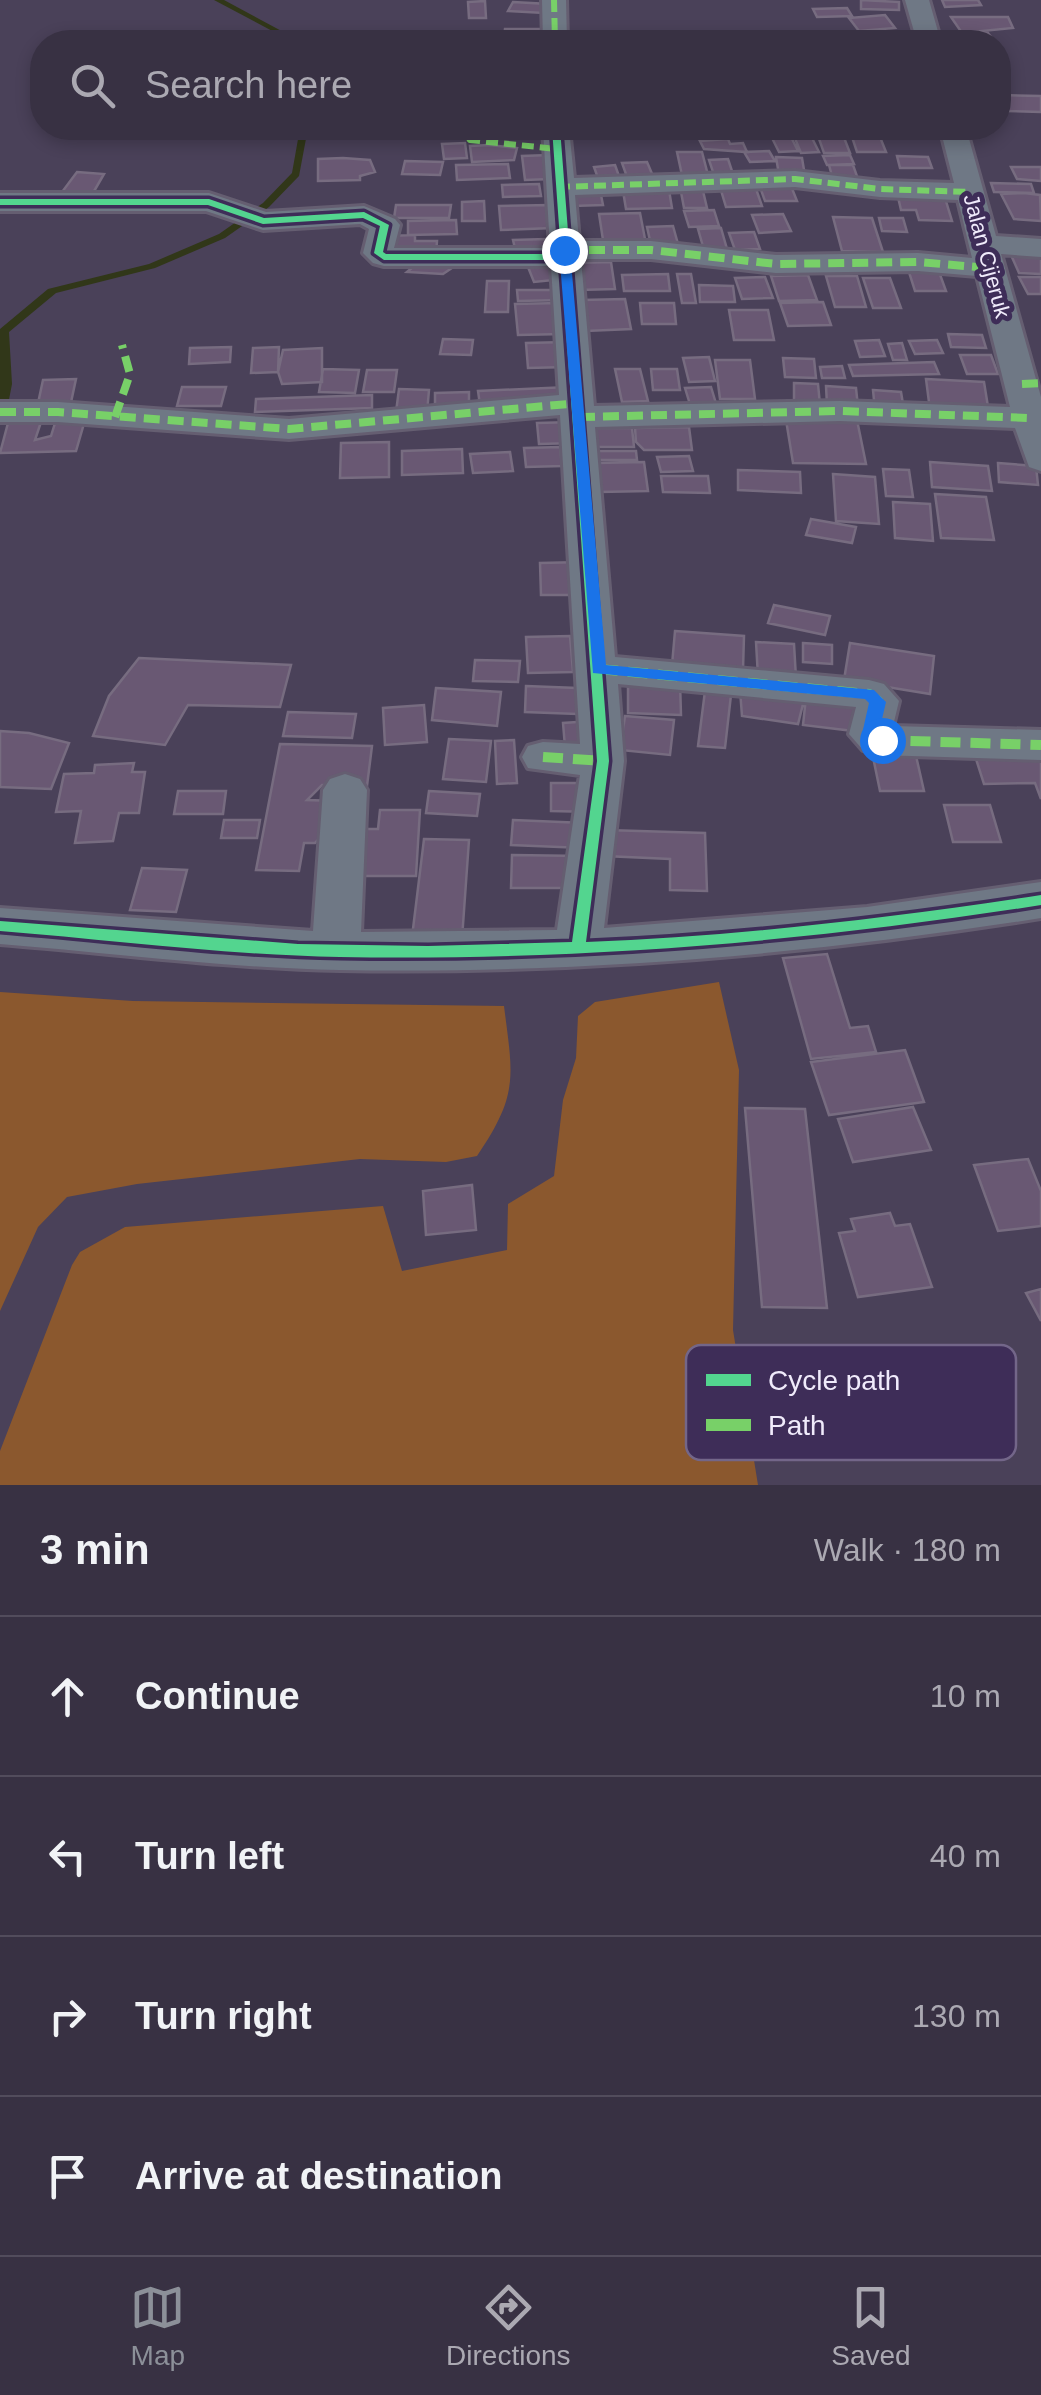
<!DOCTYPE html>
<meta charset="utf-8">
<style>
body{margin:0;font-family:Helvetica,sans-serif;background:#433d4e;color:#f1f3f6}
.stop{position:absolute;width:30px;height:30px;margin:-22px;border:8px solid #1a73e8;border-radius:50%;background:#fff}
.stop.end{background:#1a73e8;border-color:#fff;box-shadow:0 2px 10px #0008}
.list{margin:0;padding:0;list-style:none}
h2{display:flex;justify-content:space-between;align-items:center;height:130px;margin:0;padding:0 40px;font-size:42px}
h2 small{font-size:32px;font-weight:400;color:#aba9b2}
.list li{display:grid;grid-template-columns:65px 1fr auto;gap:30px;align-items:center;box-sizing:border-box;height:160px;padding:0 40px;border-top:2px solid #524c5c}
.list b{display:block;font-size:38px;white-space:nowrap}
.list em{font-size:32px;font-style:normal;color:#aba9b2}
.icon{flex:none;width:55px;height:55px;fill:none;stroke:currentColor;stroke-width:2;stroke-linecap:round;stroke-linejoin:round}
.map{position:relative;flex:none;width:1041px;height:1485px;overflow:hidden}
.search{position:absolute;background:#383143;box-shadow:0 5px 15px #0003;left:30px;right:30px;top:30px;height:110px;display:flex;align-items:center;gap:25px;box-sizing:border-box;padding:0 35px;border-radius:40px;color:#aba9b2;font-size:38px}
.sheet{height:770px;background:#383143}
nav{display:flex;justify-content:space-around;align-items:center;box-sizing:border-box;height:140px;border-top:2px solid #524c5c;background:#383143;font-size:28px;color:#aba9b2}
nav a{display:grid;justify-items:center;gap:5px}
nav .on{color:#8c9099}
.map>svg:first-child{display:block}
.green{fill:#8b582e}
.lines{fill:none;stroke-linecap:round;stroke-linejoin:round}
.stream{fill:#313719;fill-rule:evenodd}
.building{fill:#695873;stroke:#776c80;stroke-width:2.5}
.street-casing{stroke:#655e71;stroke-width:6}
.street{fill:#6f7885;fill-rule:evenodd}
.quiet-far2{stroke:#78d068;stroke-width:6;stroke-dasharray:12 6;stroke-linecap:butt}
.quiet-far1{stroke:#78d068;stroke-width:8;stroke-dasharray:16 8;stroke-linecap:butt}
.quiet{stroke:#78d068;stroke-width:10;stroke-dasharray:20 10;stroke-linecap:butt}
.cycleway-casing{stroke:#3e2d58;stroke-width:7}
.cycleway{fill:#53d58f;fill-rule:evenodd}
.route{fill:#1a73e8}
.labels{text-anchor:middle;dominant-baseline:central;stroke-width:10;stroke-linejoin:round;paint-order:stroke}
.far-street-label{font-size:22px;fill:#f0ebfb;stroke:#3e2d58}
.key{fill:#3e2d58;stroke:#736689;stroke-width:2.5}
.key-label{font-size:28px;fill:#f0ebfb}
</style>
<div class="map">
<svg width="1041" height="1485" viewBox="0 0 1041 1485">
<rect width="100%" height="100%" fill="#4a4159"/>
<!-- green -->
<path class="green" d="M719 982 739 1070 733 1330 758 1485H0V1451L72 1265 80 1252 125 1227 383 1206 402 1271 507 1250 508 1204 554 1176 563 1100 576 1058 578 1016 595 1002Z
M0 992 133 1001 504 1006C513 1077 519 1094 477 1156L446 1162 360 1159 137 1184 67 1197 38 1227 0 1311Z"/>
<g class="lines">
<!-- stream -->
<path class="stream" d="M214 0H224L302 42H293Z
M300 128H308L299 176 269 207 225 238 155 268 56 293 9 332 12 384 6 415 0 418V329L48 289 149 264 219 234 263 203 292 173Z"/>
</g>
<!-- building -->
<path class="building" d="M861 0 899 2V10L861 9Z
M942 0H978L981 5 945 7Z
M485 1 486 18H469L468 2Z
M513 2 548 4 544 13 508 11Z
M847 8 852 16 817 17 813 9Z
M885 15 895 28 859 31 849 18Z
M951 17H1008L1013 28 962 33Z
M505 29H547V38H504Z
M988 33 995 42H957L952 35Z
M1000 95 1041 96V112L1005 111Z
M472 128H549L471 134Z
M902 128H942L947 135 908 137Z
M789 133 798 151 779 152 770 134Z
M843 135 850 153H824L818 136Z
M794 136H811L819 152 801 153Z
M852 137H880L886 152H857Z
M728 139 730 144 743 143 747 152 704 149 700 141Z
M465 143 467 158 444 159 442 144Z
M489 145 517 148 514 160 472 162 470 146Z
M769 151 775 161 750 162 744 152Z
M677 152H702L709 179 683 180Z
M548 155 551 179 525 180 522 156Z
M850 155 854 164 827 165 823 156Z
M897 156 928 157 932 168H900Z
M776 157 802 158 805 176 779 175Z
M343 158 370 160 375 172 360 176V180L318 181V159Z
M728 159 734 177 715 178 709 160Z
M405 161 443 162 440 175 402 174Z
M647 162 653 176 627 177 622 163Z
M508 164 510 178 457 180 456 165Z
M615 165 620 179 599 181 594 167Z
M829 165H853L858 179 833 180Z
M1011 167H1041V181L1017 179Z
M77 172 104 174 93 193 83 199 62 192Z
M991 183 1031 184 1034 193 994 192Z
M539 184 541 196 503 197 502 185Z
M755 186 762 206 726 207 720 187Z
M791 186 797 201H765L760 187Z
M600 190 603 205 572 206 568 192Z
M669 190 672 208 626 209 623 191Z
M703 191 707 208H684L681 192Z
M1024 193 1040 195 1041 221 1014 219 1001 194Z
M898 197 945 198 952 221 919 220 916 210H901Z
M484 201 485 221H462V202Z
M396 205H451L449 218H394Z
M550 205 553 228 501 230 499 206Z
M714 210 719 226 689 227 684 211Z
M640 213 645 239 603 240 599 214Z
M783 214 791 231 759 233 752 215Z
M833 217 872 218 883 252 842 251Z
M879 218H903L907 232 882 231Z
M456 220 457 234 408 235V221Z
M673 226 678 244 651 245 647 227Z
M721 228 727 249 704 250 698 229Z
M754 232 760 249 735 250 729 233Z
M415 235V241H437L436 254 381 255 386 236Z
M546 239 548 251 516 253 513 240Z
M1011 255 1041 256V274L1019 273Z
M411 258 451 260 452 268 443 274 407 272 413 267Z
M611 262 615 289 579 290 576 263Z
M557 264 564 279 534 282 528 267Z
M908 269H938L946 291H915Z
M668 274 670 291H624L622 275Z
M677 274H691L696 303H682Z
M808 275 817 300 779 301 771 276Z
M826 276H857L866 307H835Z
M765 277 773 298 742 299 735 278Z
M1019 277H1041V294H1028Z
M863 278H890L901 308H873Z
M487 281H509L508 312H485Z
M699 285 733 286 735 302H700Z
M517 290H562L563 300 518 301Z
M625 299 631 329 586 331 582 300Z
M823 302 831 325 788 326 780 303Z
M559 303 563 334 518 335 515 304Z
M640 303H674L676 324H642Z
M729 310H768L774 340H734Z
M948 334 982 335 986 348 951 347Z
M443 339 473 340 471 355 440 354Z
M879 340 885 356 860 357 855 341Z
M937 340 943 353 915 354 909 341Z
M566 342 568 367 528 368 526 343Z
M902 343 907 360H893L888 344Z
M231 347 230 362 189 364 190 348Z
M279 347 278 372 251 373 253 348Z
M322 348V382L282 384 278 372 283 350Z
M960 355H991L998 374H967Z
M709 357 715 381 689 382 683 358Z
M783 358 814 359 816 378 785 377Z
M715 360H750L755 399H720Z
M934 362 939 374 853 376 849 365Z
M842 366 845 378H822L820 367Z
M323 369 359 370 355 393 319 392Z
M615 369H640L648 401 622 402Z
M651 369H677L680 390H653Z
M367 370H397L394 392H363Z
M76 379 70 407 37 408 43 380Z
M926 379 984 382 989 413 930 410Z
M794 383 818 384 820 405 794 404Z
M826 386 856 388 858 407 827 405Z
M182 387H226L221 406H177Z
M568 387 571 400 480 405 478 391Z
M711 387 718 410 692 411 685 388Z
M399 389 429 390 427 413 396 412Z
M873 390 901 392 904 410H875Z
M469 392V408L435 409V393Z
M372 395V408L255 412 256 399Z
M56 420H85L76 451 0 453 8 423 41 422 35 440 51 436Z
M786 420H857L866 464 793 463Z
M574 422 576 443 539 444 537 423Z
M689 427 692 450H644L636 442 635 428Z
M593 428H632L634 447H595Z
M389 442V477L340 478 341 443Z
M560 447 562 466 526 467 524 448Z
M462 449 463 473 402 475V451Z
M595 451H636L637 460H596Z
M510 452 513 471 473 473 470 454Z
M689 456 693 471 661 472 657 457Z
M644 462 648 491 600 492 597 463Z
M930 462 988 466 992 491 932 487Z
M998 463 1036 466 1038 485 999 482Z
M883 469 909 470 913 497 886 496Z
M738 470 800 472 801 493 738 490Z
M833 474 875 477 879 524 836 521Z
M661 476H708L710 493 663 492Z
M935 494 986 497 994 540 941 538Z
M893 502 930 504 933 541 895 538Z
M811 519 856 527 852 543 806 535Z
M583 562 586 595H541L540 563Z
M774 605 830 616 825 635 768 623Z
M675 631 744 636 743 670 672 665Z
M570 636 573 672 528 673 526 637Z
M756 642 794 644 796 678 758 677Z
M803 643 832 645V664L803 662Z
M850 643 934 656 930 694 844 680Z
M139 658 291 665 280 707 188 705 165 745 93 736 109 696Z
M475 660 520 661 518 682 473 681Z
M628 680 680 681 681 715 628 713Z
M526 686 577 688V714L525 712Z
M436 688 501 692 497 726 432 720Z
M740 690 805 696 798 724 742 716Z
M705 691 731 695 725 748 698 746Z
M806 697 864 704 862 732 803 725Z
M424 705 427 742 385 745 383 708Z
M288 712 356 714 352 738 283 736Z
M625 716 674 720 670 755 620 750Z
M592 721 595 746 565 747 563 723Z
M0 731 29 733 69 743 51 789 0 787Z
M449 739 491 741 486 782 443 779Z
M514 740 517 783 497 784 495 741Z
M280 744 372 746 367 786 322 785 307 800 338 801 333 825 315 843H304L299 871 256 870Z
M914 747 924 791H880L873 757Z
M1041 756V799L1035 783 984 784 976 759Z
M134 763 132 772H145L139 813H119L113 841 75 843 81 811 56 812 64 774 94 773 95 765Z
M551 783H592L593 812 551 811Z
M178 791H226L223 814H174Z
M429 791 480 794 477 816 426 813Z
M944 805H990L1001 842H953Z
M380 810H420L416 876H360L349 829H378Z
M224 820H260L257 838H221Z
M513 820 584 823 583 848 511 845Z
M606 830 705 833 707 891 670 890V859L605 856Z
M424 839 469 840 462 939 412 937Z
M512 855 583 856V888H511Z
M142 868 187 870 176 912 130 910Z
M827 954 850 1028 868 1026 876 1052 811 1059 783 958Z
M905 1050 924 1102 829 1115 811 1062Z
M913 1107 931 1150 853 1162 838 1119Z
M745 1108 805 1109 827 1308 762 1307Z
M1028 1159 1041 1191V1226L998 1231 974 1165Z
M472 1185 476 1230 426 1235 423 1191Z
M890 1213 895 1226 910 1224 932 1287 858 1297 839 1233 855 1231 851 1219Z
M1041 1289V1321L1026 1293Z"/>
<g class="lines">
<!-- street casing -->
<g class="street-casing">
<path id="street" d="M542 0H566L567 42H543Z
M905 0H929L941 42H917Z
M543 128H569L574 178 795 171 880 181 954 183 940 128H966L996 236 1041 239V257L1001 254 1041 397V471L1029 467 1015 428 840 421 595 427 615 657 869 680 884 684 899 701 893 726 1041 730V760L878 755 863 750 849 734 856 707 618 684 624 761 604 928 867 907 1041 882V918C808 955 575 974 340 970 226 968 113 953 0 944V908L313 931 323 790 330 779 345 774 360 779 367 790 361 932 557 930 580 775 528 768 522 757 528 746 543 742 580 744 560 415 289 439 58 422H0V402H58L289 419 559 395 551 266H384L373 263 363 253 369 229 360 224 263 230 206 211H0V193H209L266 212 364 206 395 219 400 225 394 248H550ZM795 187 880 197 958 200 972 258 918 253 776 255 651 241H579L575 195ZM581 259H651L776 273 918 271 977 276 1010 407 840 401 594 406Z"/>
</g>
<!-- street -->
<use href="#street" class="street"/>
<!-- quiet-far2 -->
<path class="quiet-far2" d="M554 0 555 42
M346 131 419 128 463 132 470 140 557 149
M558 187 795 179 880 189 970 192"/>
<!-- quiet-far1 -->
<path class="quiet-far1" d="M565 250H651L776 264 918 262 989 268
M1022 384 1041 383
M0 412H58L289 429 579 403
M115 417 130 374 122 345
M579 417 840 411 1030 418"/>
<!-- quiet -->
<path class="quiet" d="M598 669 869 694 878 701 870 734 878 740 1041 745
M543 757 603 761"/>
<!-- cycleway casing -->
<g class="cycleway-casing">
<path id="cycleway" d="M552 128H560L609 761 586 942C739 936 890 918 1041 895V905C808 942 575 961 340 957 226 955 113 940 0 931V921L298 944 428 946 572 942 597 761 561 260H384L374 253 380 226 363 218 263 224 208 205H0V199H209L264 218 364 212 389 225 383 252 386 254H561Z"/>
</g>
<!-- cycleway -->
<use href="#cycleway" class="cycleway"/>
</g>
<!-- route -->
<path class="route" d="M564 247 570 250 606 665 874 690 886 702 879 732 888 737V744H876L862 734 869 703 865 699 593 673 559 250Z"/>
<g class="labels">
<!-- far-street labels -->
<g class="far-street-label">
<text transform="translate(987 256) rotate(75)">Jalan Cijeruk</text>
</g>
</g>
<!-- legend -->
<rect x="686" y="1345" width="330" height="115" rx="15" class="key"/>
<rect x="706" y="1374" width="45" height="12" fill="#53d58f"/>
<rect x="706" y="1419" width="45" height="12" fill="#78d068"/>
<g class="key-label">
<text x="768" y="1390">Cycle path</text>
<text x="768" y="1435">Path</text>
</g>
</svg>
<div class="stop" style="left:882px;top:740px"></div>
<div class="stop end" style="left:564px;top:250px"></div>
<div class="search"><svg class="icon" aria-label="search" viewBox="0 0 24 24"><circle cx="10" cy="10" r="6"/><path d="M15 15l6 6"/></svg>Search here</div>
</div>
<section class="sheet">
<h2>3 min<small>Walk · 180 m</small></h2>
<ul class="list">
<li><svg class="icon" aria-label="ahead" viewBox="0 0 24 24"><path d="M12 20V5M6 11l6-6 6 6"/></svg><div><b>Continue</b></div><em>10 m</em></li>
<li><svg class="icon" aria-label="left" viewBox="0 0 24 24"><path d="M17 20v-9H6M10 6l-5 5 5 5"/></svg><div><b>Turn left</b></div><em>40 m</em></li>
<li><svg class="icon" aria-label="right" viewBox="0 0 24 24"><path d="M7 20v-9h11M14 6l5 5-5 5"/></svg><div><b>Turn right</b></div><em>130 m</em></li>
<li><svg class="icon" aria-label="arrive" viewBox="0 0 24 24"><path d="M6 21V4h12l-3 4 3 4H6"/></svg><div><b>Arrive at destination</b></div></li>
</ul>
</section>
<nav>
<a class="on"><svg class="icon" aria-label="map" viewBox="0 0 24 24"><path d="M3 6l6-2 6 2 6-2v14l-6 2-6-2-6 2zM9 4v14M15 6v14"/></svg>Map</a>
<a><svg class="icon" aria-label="directions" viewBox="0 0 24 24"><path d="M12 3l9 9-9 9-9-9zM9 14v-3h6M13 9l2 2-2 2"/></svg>Directions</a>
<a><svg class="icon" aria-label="saved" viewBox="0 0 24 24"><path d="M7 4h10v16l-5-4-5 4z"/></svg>Saved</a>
</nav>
